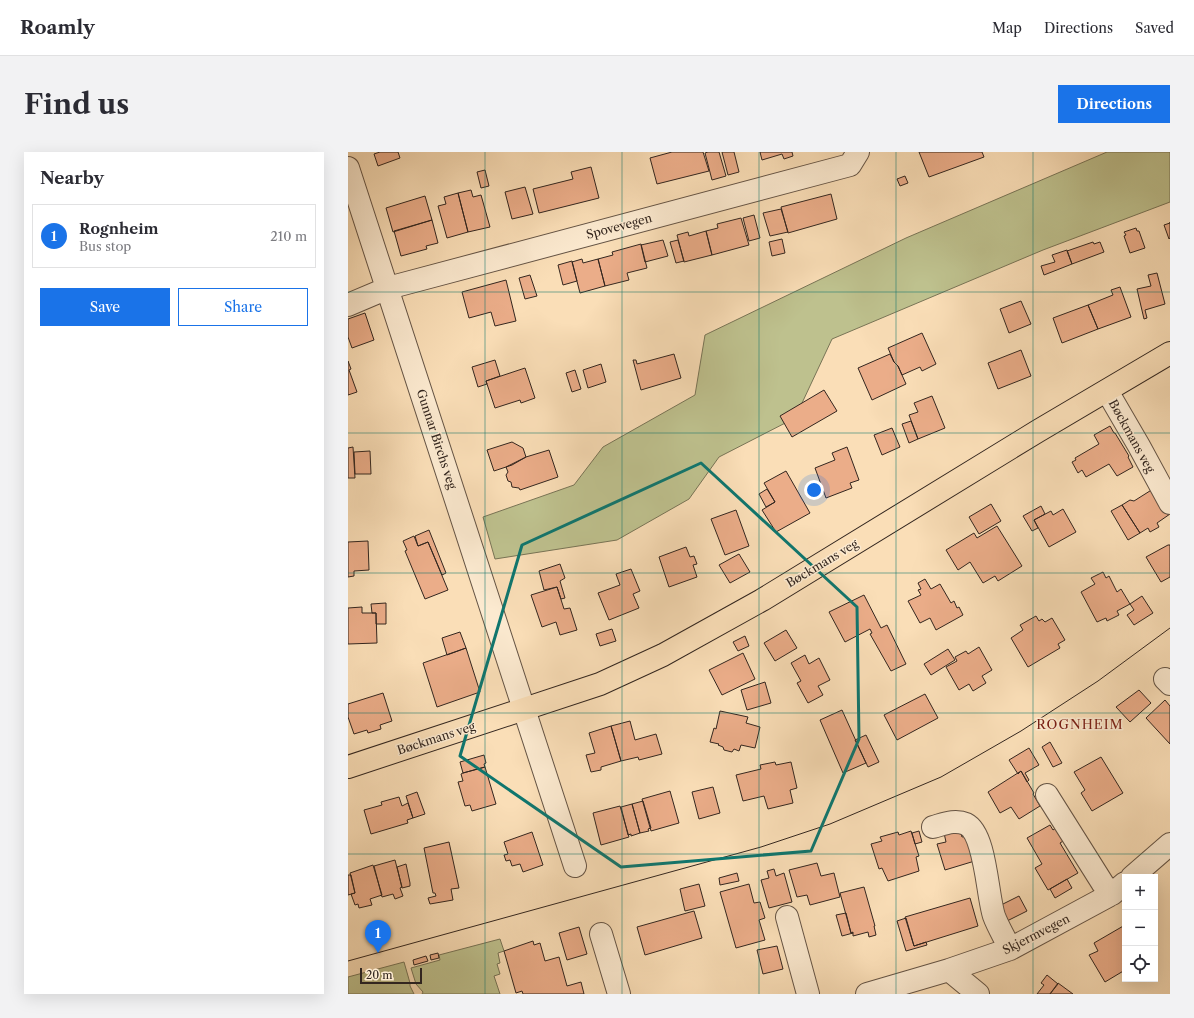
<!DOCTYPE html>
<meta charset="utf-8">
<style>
body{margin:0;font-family:"Libre Caslon Text",serif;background:#f2f2f3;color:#2b2b33}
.controls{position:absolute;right:12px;bottom:12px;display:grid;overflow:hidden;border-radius:0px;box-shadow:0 4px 16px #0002}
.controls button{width:36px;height:36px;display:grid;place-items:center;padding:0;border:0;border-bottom:1px solid #e1e1e2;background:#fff;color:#2b2b33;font:20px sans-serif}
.scale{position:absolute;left:12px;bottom:10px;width:62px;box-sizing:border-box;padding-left:4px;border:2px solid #33261f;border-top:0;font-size:11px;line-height:14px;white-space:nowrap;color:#33261f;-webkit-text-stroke:3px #fcead0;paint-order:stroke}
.you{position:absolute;left:466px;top:338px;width:14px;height:14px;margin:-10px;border:3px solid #fff;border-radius:50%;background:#1a73e8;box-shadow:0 0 0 6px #1a73e833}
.badge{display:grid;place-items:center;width:26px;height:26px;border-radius:50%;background:#1a73e8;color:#fff;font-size:13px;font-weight:700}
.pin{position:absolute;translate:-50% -33px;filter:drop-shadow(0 1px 2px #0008)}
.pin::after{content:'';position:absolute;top:21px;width:14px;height:12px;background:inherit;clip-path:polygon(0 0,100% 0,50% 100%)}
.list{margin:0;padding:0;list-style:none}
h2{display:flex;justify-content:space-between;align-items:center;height:52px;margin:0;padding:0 16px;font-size:17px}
h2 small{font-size:13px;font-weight:400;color:#7c7c81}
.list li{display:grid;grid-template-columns:26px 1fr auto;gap:12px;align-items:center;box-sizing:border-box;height:64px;margin:0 8px 8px;padding:0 8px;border:1px solid #e1e1e2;border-radius:0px}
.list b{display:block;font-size:15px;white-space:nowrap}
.list p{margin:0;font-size:13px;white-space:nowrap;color:#7c7c81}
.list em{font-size:13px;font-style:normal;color:#7c7c81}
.actions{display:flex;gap:8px;padding:12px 16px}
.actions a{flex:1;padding:9px 0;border:1px solid #1a73e8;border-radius:0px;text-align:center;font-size:14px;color:#1a73e8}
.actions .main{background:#1a73e8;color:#fff}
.icon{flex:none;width:22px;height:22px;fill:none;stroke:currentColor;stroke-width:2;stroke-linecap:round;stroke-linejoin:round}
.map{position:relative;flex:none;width:822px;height:842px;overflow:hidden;border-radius:0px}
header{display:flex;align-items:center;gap:24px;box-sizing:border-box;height:56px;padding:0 20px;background:#fff;border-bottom:1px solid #e1e1e2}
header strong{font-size:19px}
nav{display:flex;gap:22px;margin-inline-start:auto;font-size:14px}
.intro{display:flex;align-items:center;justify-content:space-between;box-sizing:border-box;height:96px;padding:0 24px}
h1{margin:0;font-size:28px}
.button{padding:10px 18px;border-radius:0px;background:#1a73e8;color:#fff;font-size:14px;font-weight:700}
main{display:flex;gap:24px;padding:0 24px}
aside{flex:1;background:#fff;border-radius:0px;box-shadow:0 4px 16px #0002}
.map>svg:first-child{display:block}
.green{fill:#bec18e;stroke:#787456}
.building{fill:#ebad89;stroke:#33261f}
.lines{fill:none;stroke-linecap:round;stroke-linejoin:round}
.minor-casing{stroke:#655445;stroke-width:24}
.major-casing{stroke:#33261f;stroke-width:24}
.minor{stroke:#fcead0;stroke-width:22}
.major{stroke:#fadeb7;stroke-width:22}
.tram{stroke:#33261f;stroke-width:1}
.marked{fill:none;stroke:#0f766e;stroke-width:3;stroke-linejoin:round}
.grid{fill:none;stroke:#0f766e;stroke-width:1;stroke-opacity:0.55}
.labels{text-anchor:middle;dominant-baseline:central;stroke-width:3;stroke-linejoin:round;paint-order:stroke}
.street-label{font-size:12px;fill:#33261f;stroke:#fcead0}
.neighbourhood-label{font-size:13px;letter-spacing:1px;fill:#7a1f14;stroke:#fcead0}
</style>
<header>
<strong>Roamly</strong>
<nav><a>Map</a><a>Directions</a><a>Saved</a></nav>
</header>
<div class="intro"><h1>Find us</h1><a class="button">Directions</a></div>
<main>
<aside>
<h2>Nearby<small></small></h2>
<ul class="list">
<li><span class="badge">1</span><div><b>Rognheim</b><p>Bus stop</p></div><em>210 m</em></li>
</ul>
<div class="actions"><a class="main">Save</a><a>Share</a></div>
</aside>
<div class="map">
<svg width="822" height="842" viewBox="0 0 822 842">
<rect width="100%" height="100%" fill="#fadeb7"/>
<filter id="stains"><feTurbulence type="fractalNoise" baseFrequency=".005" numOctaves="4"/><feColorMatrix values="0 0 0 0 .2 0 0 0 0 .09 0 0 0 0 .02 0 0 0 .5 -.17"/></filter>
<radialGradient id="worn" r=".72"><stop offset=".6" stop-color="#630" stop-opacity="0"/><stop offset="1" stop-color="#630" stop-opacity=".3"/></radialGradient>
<!-- green -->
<path class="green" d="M759 0H822V50L695 98 484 187 447 266 371 305 341 347 269 388 147 407 135 365 226 333 255 295 347 243 357 183 558 86Z
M152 787 156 799 150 801 152 811 149 812 152 822 146 824 152 842H74L75 840 68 832 63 816 92 808 91 803Z
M56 810 62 831V834L66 842H0V825Z"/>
<!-- building -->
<path class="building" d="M32 0H50L52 6 30 14 26 2Z
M324 0H355L361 19 309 32 302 6Z
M360 0H371L378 24 364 28 357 1Z
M374 0H386L391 20 380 23Z
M412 0H444L445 4 436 7 434 2 414 8Z
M571 0H634L636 5 581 25Z
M243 15 251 46 191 61 185 37 225 27 223 20Z
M137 18 141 34 133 36 129 20Z
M557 24 560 31 552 34 549 27Z
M177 35 185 62 164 67 157 40Z
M123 38 125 45 133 43 142 75 120 80 110 41Z
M110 41 120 80 99 86 90 54 98 52 96 45Z
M483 42 489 67 440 81 433 55Z
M77 44 84 68 45 80 38 56Z
M433 57 440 80 422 84 415 61Z
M406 63 412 86 401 89 395 66Z
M393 66 401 93 364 103 358 79 370 76 369 72Z
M84 68 90 91 78 94 79 97 53 104 46 79Z
M822 70V86L821 87 816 73 822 71Z
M788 76 789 79H791L797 96 782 101 776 84 778 83 776 80Z
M358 79 364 103 336 110 329 83 340 80 341 84Z
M434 87 437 101 424 104 421 90Z
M315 88 320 104 297 110 293 93Z
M330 88 336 109 328 111 322 90Z
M745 90 746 92 752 90 756 100 724 112 719 99Z
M293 92 299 116 279 121 281 128 257 134 250 107 265 103 264 100Z
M719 98 724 112 696 123 693 114 707 110 704 103Z
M234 107 235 111 250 107 257 134 232 141 224 110Z
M224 109 229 129 215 133 210 113Z
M809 121 817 152 797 158 799 166 796 167 789 137 803 134 800 123Z
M182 123 189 144 177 147 171 126Z
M158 128 168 169 147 174 143 160 121 166 114 140Z
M772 135 783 165 750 177 740 153 765 143 763 138Z
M673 149 683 172 661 181 652 157Z
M740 153 750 177 714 191 705 166Z
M17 161 26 188 4 196 0 185V167Z
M574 181 588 212 574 219 572 215 554 223 550 214 546 210 540 196Z
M673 198 683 224 650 237 640 211Z
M326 202 333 226 293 238 285 208H288L289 212Z
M542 202 546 210 550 214 558 232 524 248 510 216Z
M147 208 152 224 138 229 139 232 130 235 124 215Z
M0 209 3 217 1 218 9 240 0 243Z
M253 212 258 230 240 236 235 218Z
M177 216 187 246 173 251 172 248 147 256 138 229Z
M227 218 233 237 224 240 218 221Z
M476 238 489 259 444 285 432 264Z
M584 244 597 276 570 287 561 263 570 260 566 251Z
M563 269 570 287 561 291 554 272Z
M762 274 766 281H767L781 304 780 305 785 315 769 324 761 312 738 325 734 318 730 321 724 310 728 308 727 306 751 292 746 283Z
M544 276 552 295 534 303 526 283Z
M164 290 175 296 178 305 164 313 146 319 139 298Z
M5 295 7 326H0V296Z
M499 295 511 328 502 331 504 336 478 346 467 316 487 308 484 301Z
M201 298 210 325 172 338 171 336 164 335 163 330 160 329 158 323 160 320 158 315 178 305Z
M22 299 23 322H7L6 300Z
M438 319 462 361 428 380 414 358 427 350 416 331Z
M419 337 427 350 418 355 411 342Z
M805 337 822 362 809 371 811 375 802 380 800 376 792 381 774 353 782 348 786 349Z
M643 352 653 369 631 382 621 365Z
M774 353 792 381 780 388 763 359Z
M693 354 697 362 686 368 690 376 684 379 675 364Z
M715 357 728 380 701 395 686 368 703 359 705 363Z
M388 358 401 394 377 403 363 367Z
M649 374 674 414 650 429 647 424 635 431 622 410 610 418 598 398 626 381 629 386Z
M81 378 98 421 94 423 80 390 70 394 67 384Z
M66 384 70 394 80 390 100 438 77 447 57 399 59 398 55 389Z
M20 389 21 418 6 419V424L0 425V390Z
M820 393H822V425L813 430 798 405Z
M338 395 342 405 346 404 349 412 345 413 349 425 321 435 311 405Z
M391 402 402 420 382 431 371 413Z
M212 412 217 426 212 429 217 446 213 447 209 435 196 438 191 419Z
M283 417 292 439 285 442 291 456 261 468 250 441 272 433 268 422Z
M755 420 758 426 761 424 769 440 773 437 782 452 769 459 771 463 759 469 758 466 749 470 733 440 747 432 743 426Z
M577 427 583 437 592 432 603 451 606 449 609 456 611 455 615 463 588 478 582 466 572 471 560 449 573 443 570 438 573 437 570 431Z
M209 435 216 457 222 456 229 478 212 483 208 470 194 475 183 443Z
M516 443 533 476 539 473 558 512 543 519 522 482 524 481 522 477 497 490 481 460Z
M794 444 805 461 786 473 779 463 786 458 782 452Z
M38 451V472H28V461H24L23 452Z
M14 455V461H28L29 491 0 492V456Z
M688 464 691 469 694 467 697 470 704 466 717 488 710 492 712 496 680 515 663 486 675 478 672 473Z
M264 477 268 489 252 494 248 482Z
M438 478 449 496 427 509 416 491Z
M112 480 118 496 99 503 94 486Z
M397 484 401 494 390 499 385 490Z
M631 495 644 518 634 524 638 531 625 539 621 532 611 538 598 515 609 509 607 505 618 499 620 502Z
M118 496 132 540 89 555 75 511Z
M600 497 607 508 583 523 576 512Z
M395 501 407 527 374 543 361 518Z
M457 503 461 512 471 506 482 528 470 534 475 543 460 551 449 531 453 529 443 511Z
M417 530 423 551 399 558 393 538Z
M791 538 803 551 782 570 768 555Z
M35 541 44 569 32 573 33 577 20 581 19 578 6 582 0 565V552Z
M577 542 590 566 549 588 536 563Z
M817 548 822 554V592L798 566Z
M494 558 518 611 495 621 472 568Z
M372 559 400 565 398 571 412 575 407 596 393 593 391 599 386 597 384 600 376 598 375 595 370 593 371 592 362 590 366 576 368 577Z
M282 569 287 588 308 582 314 602 291 608 290 605 273 609 263 574Z
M263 574 273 609 253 615V618L243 620 238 603 247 601 241 581Z
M518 583 531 610 520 615 507 588Z
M702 590 714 611 705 615 694 595Z
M681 596 691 613 677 621 681 628 679 630 673 619 670 622 661 608Z
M136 603 138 611 136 612 137 615 115 621 112 610Z
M753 605 775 641 744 659 733 641 737 638 726 620Z
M427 610 428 613 443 610 449 636 442 638 445 651 420 657 416 644 395 649 388 623 413 617 412 613Z
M137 615 148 652 124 659 122 653 117 654 110 630 115 629 113 622 115 621Z
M673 619 686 641 685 642 692 654 671 667 663 655 652 661 640 640Z
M365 635 372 661 351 667 344 640Z
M322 639 331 671 303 679 294 647Z
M69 640 77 662 65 666 58 644Z
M51 645 54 654 60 651 65 666 59 668 60 671 23 682 16 658 34 653 33 650Z
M295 649 303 676 300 677 301 679 292 681 284 652Z
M284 652 292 681 283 684V682L280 683 273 655Z
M272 654 281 685 253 693 245 661Z
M702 673 705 678 712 673 720 686 712 691 730 721 700 738 687 716 694 712 679 686Z
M611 676 614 685 623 683 630 708 597 718 589 692 598 690 596 681Z
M563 679 571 704 568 705 571 719 540 729 534 716 531 717 523 692 534 689 532 685 550 680 551 683Z
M571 679 574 690 567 692 564 681Z
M184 680 195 713 175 720 172 712 164 714 162 708 158 709 156 703 160 702 156 690Z
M101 690 111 736 103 737 105 748 82 752 80 746 88 744 87 741H85L76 696Z
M47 708 54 735 52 736 55 744 47 747 45 742 34 745 26 714Z
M469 711 473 724 486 721 492 745 462 753 459 743 449 745 441 718Z
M58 712 62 731V734L54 736 49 715Z
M25 713 34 743 22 747 24 753 11 756 10 752 7 753 3 742 7 741 2 721Z
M426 717 428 724 436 721 444 750 421 756 413 728 421 726 419 719Z
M389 721 391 729 372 733 371 726Z
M0 723H3L7 741 0 743Z
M719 727 724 736 707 746 702 737Z
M351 732 357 754 337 759 332 737Z
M401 732 406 751 412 750 417 766 411 768 417 788 388 796 372 740Z
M516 735 527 774H526L528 783 521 785 520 780 505 784V780L503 781 492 741Z
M671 744 679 759 657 770 649 755Z
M622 746 630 774 566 794 557 765Z
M346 759 354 786 297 803 289 775Z
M498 761 503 781H505L494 784 488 763Z
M558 766 566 794 578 790 579 793 558 799 549 769Z
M777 773V818L757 830 741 803 750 799 746 791Z
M231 775 239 802 219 808 211 781Z
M185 789 186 793 192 791 197 809 211 805 219 834 233 830 236 842H175L174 839 168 841 156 799Z
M429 794 435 817 415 822 409 798Z
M90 801 91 806 83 808 82 803Z
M78 804 80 809 66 813 65 808Z
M699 823 710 832 702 842H689L696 833 693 831Z
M710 831 725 842H702Z"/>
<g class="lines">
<!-- minor casing -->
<g class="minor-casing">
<path id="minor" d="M0 16 227 714
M0 153 40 136 502 13 510 0
M759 239 791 294 822 351
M817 527 822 532
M699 643 755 732 764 742
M585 675C596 672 607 667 618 672 638 682 639 743 646 764 650 775 657 786 662 797
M784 725 822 692
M439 765 460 842
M253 782 271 842
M601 818 630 842
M519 842 601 818 662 797 764 742 777 731"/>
</g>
<!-- major casing -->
<g class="major-casing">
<path id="major" d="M0 615 252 532 315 503 414 448 690 279 822 201"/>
</g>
<!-- minor -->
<use href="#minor" class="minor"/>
<!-- major -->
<use href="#major" class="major"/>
<!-- tram -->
<path class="tram" d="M0 809 413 695 482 672 593 625 673 579 750 529 822 476"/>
</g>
<!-- marked area -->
<path class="marked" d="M353 311 509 455 511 587 463 699 273 715 112 604 174 393Z"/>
<!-- grid -->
<path class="grid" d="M137 0V842M274 0V842M411 0V842M548 0V842M685 0V842M0 140H822M0 281H822M0 421H822M0 561H822M0 702H822"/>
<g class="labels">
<!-- street labels -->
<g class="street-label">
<text transform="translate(271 74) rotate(-15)">Spovevegen</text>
<text transform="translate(784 284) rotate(61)">Bøckmans veg</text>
<text transform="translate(89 287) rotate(72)">Gunnar Birchs veg</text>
<text transform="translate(474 411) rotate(-31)">Bøckmans veg</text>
<text transform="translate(88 586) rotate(-18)">Bøckmans veg</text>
<text transform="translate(688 782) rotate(-27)">Skjermvegen</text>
</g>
<!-- neighbourhood labels -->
<g class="neighbourhood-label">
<text x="732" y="572">ROGNHEIM</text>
</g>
</g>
<rect width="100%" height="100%" filter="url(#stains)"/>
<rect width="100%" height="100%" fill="url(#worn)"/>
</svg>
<div class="controls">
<button>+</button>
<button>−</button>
<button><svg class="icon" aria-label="locate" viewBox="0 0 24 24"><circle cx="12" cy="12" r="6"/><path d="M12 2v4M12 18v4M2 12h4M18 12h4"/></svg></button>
</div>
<div class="scale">20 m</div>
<div class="you"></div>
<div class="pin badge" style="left:30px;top:801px">1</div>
</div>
</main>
